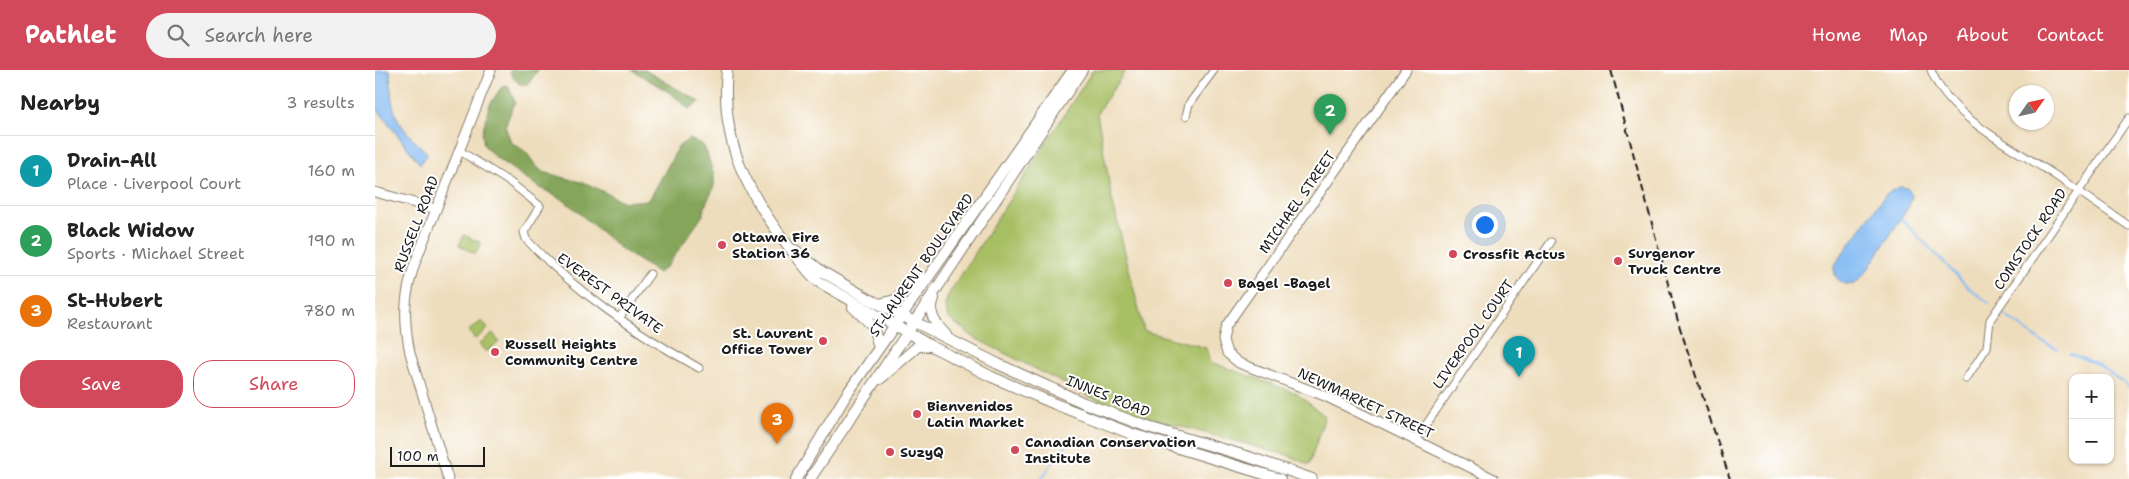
<!DOCTYPE html>
<meta charset="utf-8">
<style>
body{margin:0;font-family:"Shantell Sans",sans-serif;background:#f2f2f2;color:#222}
.controls{position:absolute;right:15px;bottom:15px;display:grid;overflow:hidden;border-radius:10px;box-shadow:0 1px 4px #0004}
.controls button{width:45px;height:45px;display:grid;place-items:center;padding:0;border:0;border-bottom:1px solid #e0e0e0;background:#fff;color:#222;font:25px sans-serif}
.compass{position:absolute;left:1634px;top:15px;width:45px;height:45px;border-radius:50%;background:#fff;box-shadow:0 1px 4px #0004;rotate:56deg}
.scale{position:absolute;left:15px;bottom:12px;width:95px;box-sizing:border-box;padding-left:5px;border:2px solid #1c1c1c;border-top:0;font-size:14px;line-height:18px;white-space:nowrap;color:#1c1c1c;-webkit-text-stroke:4px #fff;paint-order:stroke}
.you{position:absolute;left:1109px;top:154px;width:18px;height:18px;margin:-12px;border:4px solid #fff;border-radius:50%;background:#1a73e8;box-shadow:0 0 0 8px #1a73e833}
.badge{display:grid;place-items:center;width:32px;height:32px;border-radius:50%;background:#d1495b;color:#fff;font-size:16px;font-weight:700}
.pin{position:absolute;translate:-50% -41px;filter:drop-shadow(0 1px 2px #0008)}
.pin::after{content:'';position:absolute;top:26px;width:18px;height:15px;background:inherit;clip-path:polygon(0 0,100% 0,50% 100%)}
.list{margin:0;padding:0;list-style:none}
h2{display:flex;justify-content:space-between;align-items:center;height:65px;margin:0;padding:0 20px;font-size:21px}
h2 small{font-size:16px;font-weight:400;color:#767676}
.list li{display:grid;grid-template-columns:32px 1fr auto;gap:15px;align-items:center;box-sizing:border-box;height:70px;padding:0 20px;border-top:1px solid #e0e0e0}
.list b{display:block;font-size:19px;white-space:nowrap}
.list p{margin:0;font-size:16px;white-space:nowrap;color:#767676}
.list em{font-size:16px;font-style:normal;color:#767676}
.actions{display:flex;gap:10px;padding:15px 20px}
.actions a{flex:1;padding:11px 0;border:1px solid #d1495b;border-radius:20px;text-align:center;font-size:18px;color:#d1495b}
.actions .main{background:#d1495b;color:#fff}
.icon{flex:none;width:28px;height:28px;fill:none;stroke:currentColor;stroke-width:2;stroke-linecap:round;stroke-linejoin:round}
.map{position:relative;flex:none;width:1754px;height:409px;overflow:hidden}
header{display:flex;align-items:center;gap:30px;box-sizing:border-box;height:70px;padding:0 25px;background:#d1495b;color:#fff}
header strong{font-size:24px}
nav{display:flex;gap:28px;margin-inline-start:auto;font-size:18px}
.search{width:350px;height:45px;background:#f2f2f2;display:flex;align-items:center;gap:12px;box-sizing:border-box;padding:0 18px;border-radius:28px;color:#767676;font-size:19px}
main{display:flex}
aside{flex:1;background:#fff}
.map>svg:first-child{display:block}
.green{fill:#a7bf64;stroke:#626e40}
.forest{fill:#85a65a;stroke:#50613b}
.water{fill:#82baf3;stroke:#4f6b88}
.lines{fill:none;stroke-linecap:round;stroke-linejoin:round}
.stream{stroke:#82baf3;stroke-width:2}
.minor-casing{stroke:#857c6c;stroke-width:9}
.tertiary-casing{stroke:#857c6c;stroke-width:11}
.secondary-casing{stroke:#857c6c;stroke-width:12}
.minor{stroke:#fff;stroke-width:7}
.tertiary{stroke:#fff;stroke-width:9}
.secondary{stroke:#fff;stroke-width:10}
.rail{stroke:#1c1c1c;stroke-width:2;stroke-dasharray:8 4;stroke-linecap:butt}
.poi-dot{fill:#d1495b;stroke:#fff;stroke-width:2}
.labels{text-anchor:middle;dominant-baseline:central;stroke-width:4;stroke-linejoin:round;paint-order:stroke}
.street-label{font-size:14px;fill:#1c1c1c;stroke:#fff}
.poi-label{font-size:14px;font-weight:bold;fill:#1c1c1c;stroke:#fff;text-anchor:start}
</style>
<header>
<strong>Pathlet</strong>
<div class="search"><svg class="icon" aria-label="search" viewBox="0 0 24 24"><circle cx="10" cy="10" r="6"/><path d="M15 15l6 6"/></svg>Search here</div>
<nav><a>Home</a><a>Map</a><a>About</a><a>Contact</a></nav>
</header>
<main>
<aside>
<h2>Nearby<small>3 results</small></h2>
<ul class="list">
<li><span class="badge" style="background:#0f9aa8">1</span><div><b>Drain-All</b><p>Place · Liverpool Court</p></div><em>160 m</em></li>
<li><span class="badge" style="background:#2e9e5b">2</span><div><b>Black Widow</b><p>Sports · Michael Street</p></div><em>190 m</em></li>
<li><span class="badge" style="background:#e8710a">3</span><div><b>St-Hubert</b><p>Restaurant</p></div><em>780 m</em></li>
</ul>
<div class="actions"><a class="main">Save</a><a>Share</a></div>
</aside>
<div class="map">
<svg width="1754" height="409" viewBox="0 0 1754 409">
<rect width="100%" height="100%" fill="#fff"/>
<filter id="ink" filterUnits="userSpaceOnUse"><feTurbulence type="fractalNoise" baseFrequency=".02" numOctaves="2"/><feDisplacementMap in="SourceGraphic" scale="10" xChannelSelector="R" yChannelSelector="G"/><feConvolveMatrix kernelMatrix="1 2 1 2 8 2 1 2 1" color-interpolation-filters="sRGB"/></filter>
<filter id="wash" filterUnits="userSpaceOnUse"><feTurbulence type="fractalNoise" baseFrequency=".0096" numOctaves="4" result="noise"/><feDisplacementMap in="SourceGraphic" scale="20" xChannelSelector="R" yChannelSelector="G"/><feGaussianBlur stdDeviation="1.12" result="paint"/><feColorMatrix in="noise" values="0 0 0 0 0 0 0 0 0 0 0 0 0 0 0 0 0 1.4 0 .05"/><feComposite in="paint" operator="in"/></filter>
<g filter="url(#wash)">
<rect width="100%" height="100%" fill="#eeddbc"/>
<!-- green -->
<path class="green" d="M718 0H751L722 43 737 129 769 261 832 278 836 292 921 323 950 346 934 395 912 385 752 342 713 326 600 268 573 248 570 235 573 225Z
M89 165 106 173 101 184 84 175Z
M107 251 113 259 100 269 93 261Z
M118 263 124 272 111 282 104 274Z"/>
<!-- forest -->
<path class="forest" d="M135 0H163L153 14H144L136 5Z
M257 0H270L325 32 314 39 297 24Z
M133 15 140 32 130 56 136 72 151 82 161 96 168 102 213 114 249 132 274 130 304 76 314 69 327 74C332 80 333 88 336 96 346 122 331 123 328 145L293 195 283 203 246 179 190 131 162 116 120 87 109 75 107 63 114 36 125 19Z"/>
<!-- water -->
<path class="water" d="M2 0H15C16 46 20 52 53 84L45 94 0 36V2Z
M1525 117 1533 118 1537 125 1534 136 1491 202 1480 214C1467 216 1459 210 1459 196L1511 124Z"/>
<g class="lines">
<!-- stream -->
<path class="stream" d="M1526 149 1593 217 1614 233
M1628 244 1667 272 1683 279
M1695 284 1722 294 1754 317
M666 409 698 365"/>
</g>
</g>
<g filter="url(#ink)">
<g class="lines">
<!-- minor casing -->
<g class="minor-casing">
<path id="minor" d="M1556 0C1573 46 1635 76 1675 102 1702 120 1728 138 1754 156
M811 46 814 34 839 0
M85 81 136 113 165 136 149 162 151 169C200 222 262 263 324 298
M245 247 275 204
M1591 309 1612 277 1615 250 1754 48
M1040 371 1176 172"/>
</g>
<!-- tertiary casing -->
<g class="tertiary-casing">
<path id="tertiary" d="M1031 0 851 256 848 270 852 283 864 293 950 326 1119 409
M0 122 61 139
M73 409 35 283C28 248 29 226 40 193L116 0"/>
</g>
<!-- secondary casing -->
<g class="secondary-casing">
<path id="secondary" d="M352 0C345 72 372 122 414 177 424 189 432 202 444 212L556 276 617 307 680 334 757 364 905 409
M420 180 446 201 494 229 623 294 709 333 773 357 874 387 937 409
M559 228C553 245 559 252 571 265
M504 234 520 230 547 208
M478 237 498 256 504 278
M505 309 543 276H556
M421 409 470 327 504 278 698 0
M435 409 707 0"/>
</g>
<!-- minor -->
<use href="#minor" class="minor"/>
<!-- tertiary -->
<use href="#tertiary" class="tertiary"/>
<!-- secondary -->
<use href="#secondary" class="secondary"/>
<!-- rail -->
<path class="rail" d="M1236 0 1304 255 1355 409"/>
</g>
</g>
<!-- markers -->
<g class="poi-dot">
<circle cx="347" cy="175" r="5"/>
<circle cx="1078" cy="184" r="5"/>
<circle cx="1243" cy="191" r="5"/>
<circle cx="853" cy="213" r="5"/>
<circle cx="448" cy="271" r="5"/>
<circle cx="120" cy="282" r="5"/>
<circle cx="542" cy="344" r="5"/>
<circle cx="640" cy="380" r="5"/>
<circle cx="515" cy="382" r="5"/>
</g>
<g class="labels">
<!-- street labels -->
<g class="street-label">
<text transform="translate(922 132) rotate(-55)">MICHAEL STREET</text>
<text transform="translate(41 154) rotate(-69)">RUSSELL ROAD</text>
<text transform="translate(1655 169) rotate(-56)">COMSTOCK ROAD</text>
<text transform="translate(546 195) rotate(-55)">ST-LAURENT BOULEVARD</text>
<text transform="translate(235 223) rotate(36)">EVEREST PRIVATE</text>
<text transform="translate(1098 264) rotate(-55)">LIVERPOOL COURT</text>
<text transform="translate(733 326) rotate(22)">INNES ROAD</text>
<text transform="translate(991 333) rotate(25)">NEWMARKET STREET</text>
</g>
<!-- poi labels -->
<g class="poi-label">
<text x="357" y="167">Ottawa Fire<tspan x="357" dy="16">Station 36</tspan></text>
<text x="1253" y="183">Surgenor<tspan x="1253" dy="16">Truck Centre</tspan></text>
<text x="1088" y="184">Crossfit Actus</text>
<text x="863" y="213">Bagel -Bagel</text>
<text x="438" y="263" text-anchor="end">St. Laurent<tspan x="438" dy="16">Office Tower</tspan></text>
<text x="130" y="274">Russell Heights<tspan x="130" dy="16">Community Centre</tspan></text>
<text x="552" y="336">Bienvenidos<tspan x="552" dy="16">Latin Market</tspan></text>
<text x="650" y="372">Canadian Conservation<tspan x="650" dy="16">Institute</tspan></text>
<text x="525" y="382">SuzyQ</text>
</g>
</g>
</svg>
<div class="controls">
<button>+</button>
<button>−</button>
</div>
<svg class="compass" viewBox="-18 -18 36 36"><path d="M0-13l5 13h-10z" fill="#e53935"/><path d="M0 13l5-13h-10z" fill="#767676"/></svg>
<div class="scale">100 m</div>
<div class="you"></div>
<div class="pin badge" style="left:1144px;top:307px;background:#0f9aa8">1</div>
<div class="pin badge" style="left:955px;top:65px;background:#2e9e5b">2</div>
<div class="pin badge" style="left:402px;top:374px;background:#e8710a">3</div>
</div>
</main>
